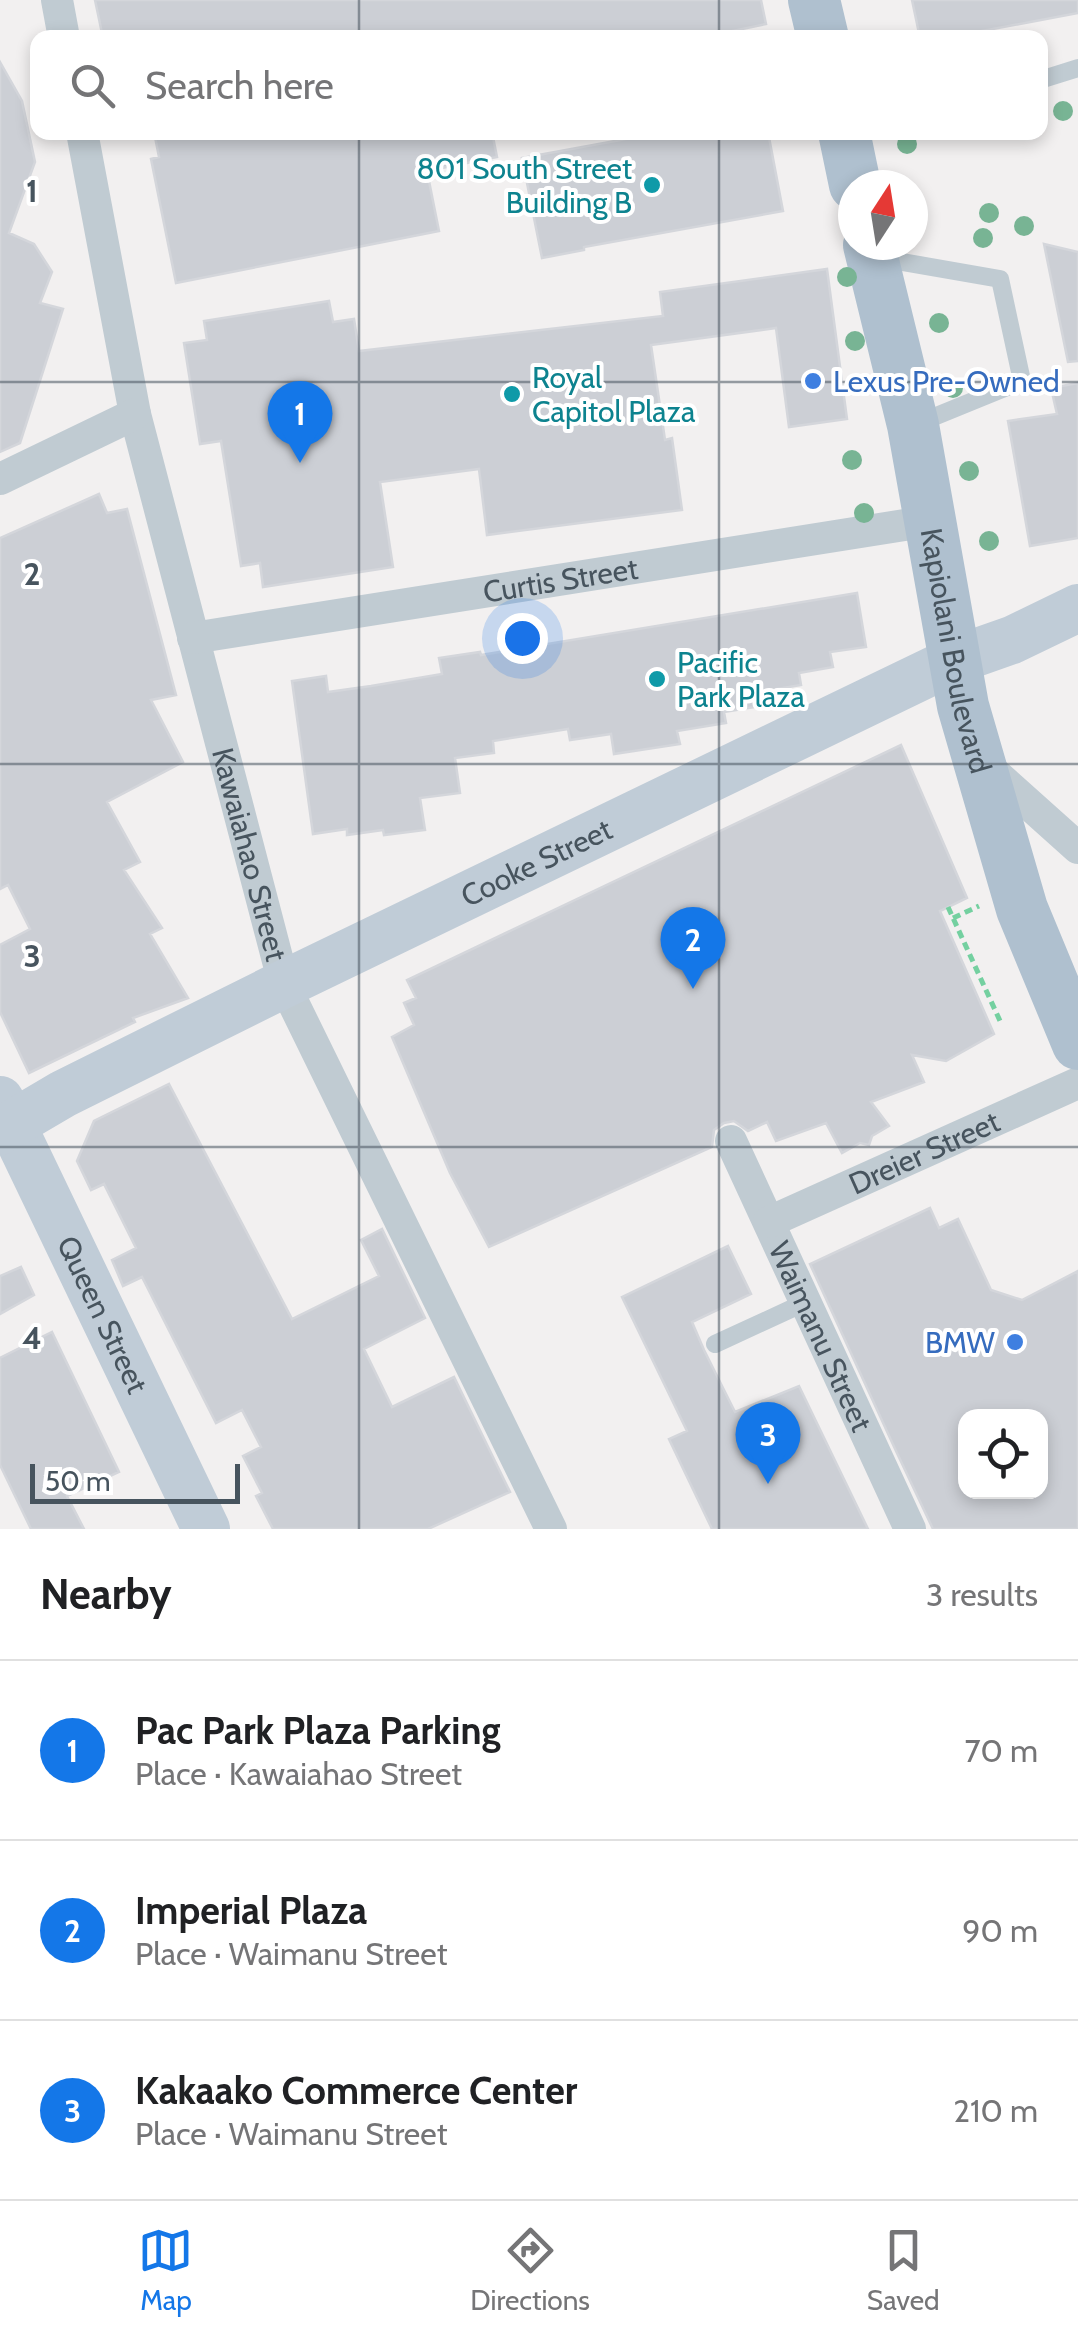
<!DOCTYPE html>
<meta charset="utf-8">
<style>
body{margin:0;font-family:Cabin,sans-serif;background:#f2f2f2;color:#202124}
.controls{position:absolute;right:30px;bottom:30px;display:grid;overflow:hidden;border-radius:20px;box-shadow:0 5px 15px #0003}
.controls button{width:90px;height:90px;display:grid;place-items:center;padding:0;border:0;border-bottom:2px solid #e0e0e0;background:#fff;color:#202124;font:50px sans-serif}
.compass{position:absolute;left:838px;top:170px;width:90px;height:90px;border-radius:50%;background:#fff;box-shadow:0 5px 15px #0003;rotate:12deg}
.scale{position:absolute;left:30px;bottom:25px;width:210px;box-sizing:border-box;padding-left:10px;border:5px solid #47545e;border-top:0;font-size:28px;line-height:35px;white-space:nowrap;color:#47545e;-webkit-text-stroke:8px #fff;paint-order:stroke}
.you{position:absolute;left:522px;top:638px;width:35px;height:35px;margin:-25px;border:8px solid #fff;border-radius:50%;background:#1a73e8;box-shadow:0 0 0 15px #1a73e833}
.badge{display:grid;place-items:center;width:65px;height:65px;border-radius:50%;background:#1477e8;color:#fff;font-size:32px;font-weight:700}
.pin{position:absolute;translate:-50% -82px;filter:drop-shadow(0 2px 5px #0008)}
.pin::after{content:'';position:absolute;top:52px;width:35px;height:30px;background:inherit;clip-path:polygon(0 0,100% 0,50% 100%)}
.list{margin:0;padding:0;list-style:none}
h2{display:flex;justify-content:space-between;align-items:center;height:130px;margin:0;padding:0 40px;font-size:42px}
h2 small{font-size:32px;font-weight:400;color:#757577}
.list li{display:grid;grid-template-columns:65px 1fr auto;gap:30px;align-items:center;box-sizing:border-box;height:180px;padding:0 40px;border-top:2px solid #e0e0e0}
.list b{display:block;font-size:38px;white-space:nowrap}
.list p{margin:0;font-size:32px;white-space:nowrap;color:#757577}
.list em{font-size:32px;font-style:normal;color:#757577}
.icon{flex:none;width:55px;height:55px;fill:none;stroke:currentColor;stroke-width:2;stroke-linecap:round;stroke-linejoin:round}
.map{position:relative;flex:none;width:1078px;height:1529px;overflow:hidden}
.search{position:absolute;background:#fff;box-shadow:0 5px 15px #0003;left:30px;right:30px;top:30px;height:110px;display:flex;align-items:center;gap:25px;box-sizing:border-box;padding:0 35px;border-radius:20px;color:#757577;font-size:38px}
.sheet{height:670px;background:#fff}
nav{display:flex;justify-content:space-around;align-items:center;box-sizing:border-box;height:140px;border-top:2px solid #e0e0e0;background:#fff;font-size:28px;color:#757577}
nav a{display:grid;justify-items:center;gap:5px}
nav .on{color:#1477e8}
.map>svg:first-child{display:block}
.building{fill:#cccfd5;stroke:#d4d6db;stroke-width:2.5;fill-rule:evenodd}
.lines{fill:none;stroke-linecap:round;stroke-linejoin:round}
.path{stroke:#74d0a0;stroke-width:5;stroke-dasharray:8 5;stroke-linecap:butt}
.lane{stroke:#c0cbd2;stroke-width:18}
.street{stroke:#c0cbd2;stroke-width:32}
.secondary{stroke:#c0ccd7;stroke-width:48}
.primary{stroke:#afc0cf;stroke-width:52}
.tree{fill:#78b494}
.grid{fill:none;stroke:#47545e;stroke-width:2.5;stroke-opacity:0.55}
.culture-dot{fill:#0f9aa8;stroke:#fff;stroke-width:4}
.shop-dot{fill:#3f7fe0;stroke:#fff;stroke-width:4}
.labels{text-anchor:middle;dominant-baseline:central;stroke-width:8;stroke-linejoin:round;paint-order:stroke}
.culture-label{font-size:30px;fill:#0d838f;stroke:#fff;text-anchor:start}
.shop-label{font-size:30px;fill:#366cbe;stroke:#fff;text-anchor:start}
.street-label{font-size:30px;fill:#47545e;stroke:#fff}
.grid-label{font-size:32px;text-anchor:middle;font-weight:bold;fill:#47545e;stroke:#fff;stroke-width:8;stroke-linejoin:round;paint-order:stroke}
</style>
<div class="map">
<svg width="1078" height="1529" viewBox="0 0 1078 1529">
<rect width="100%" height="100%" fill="#f2f0f0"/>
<!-- building -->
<path class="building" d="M95 0H761L766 24 699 38H103Z
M912 0H1078V13L945 38H920Z
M0 62 22 101 35 162 9 233 34 244 52 272 40 303 63 309 20 443 0 452Z
M154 132H492L497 157 427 171 439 231 176 283 151 159 159 157Z
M664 132H768L783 211 584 247V250L542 258 522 158Z
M1044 244 1078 252V361L1068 362Z
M827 269 847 419 789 427 776 328 651 345 665 440 672 438 682 510 487 535 479 469 380 482 393 567 263 587 260 563 241 566 221 441 200 444 184 343 207 340 204 321 329 301 333 322 354 319 359 351 663 316 660 292Z
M1078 383V538L1030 546 1008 421 1057 414 1051 388Z
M99 494 107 513 127 509 176 695 151 700 183 762 107 802 140 862 124 870 162 928 150 934 188 998 133 1018 135 1022 29 1073 0 1012V945L30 929 8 885 0 889V538Z
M857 593 866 647 830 652 833 667 799 673 801 685 759 692 761 706 724 712 726 723 677 731 680 744 614 754 611 734 570 740 568 729 493 741 494 753 455 758 460 793 420 798 425 830 384 835 383 830 347 835V829L313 834 292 681 326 676 328 692 371 686 442 674 439 658 480 652 481 655Z
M901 745 967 898 940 911 994 1034 946 1061 912 1055 924 1082 871 1102 889 1126 872 1136 869 1145 860 1143 842 1153 826 1123 776 1141 767 1122 748 1131 734 1121 724 1123 714 1130 712 1147 489 1247 450 1173 392 1037 414 1025 404 1003 416 998 407 980Z
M169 1084 292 1319 379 1276 361 1240 382 1229 425 1318 364 1349 392 1407 454 1377 510 1492 428 1529H273L256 1496 262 1493 243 1456 261 1447 242 1410 216 1423 142 1277 123 1286 112 1260 136 1248 104 1184 91 1190 77 1161 94 1121Z
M930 1208 939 1228 958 1219 991 1290 1022 1300 1078 1271V1529H933L896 1451 810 1264ZM966 1416H1040V1492H966Z
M728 1246 751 1294 692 1322 704 1350 735 1412 799 1386 868 1529H712L669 1439 687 1431 622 1297Z
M21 1267 34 1295 0 1314V1276Z
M52 1332 119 1472 67 1496 84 1529H31L0 1465V1358Z"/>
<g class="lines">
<!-- path -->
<path class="path" d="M948 907 1001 1023
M953 918 979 906"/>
<!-- lane -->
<path class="lane" d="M1040 80 1078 68
M879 258 1000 279 1022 381 919 423
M715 1344 806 1302"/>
<!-- street -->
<g class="street">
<path d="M57 0 64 38"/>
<path id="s1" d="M82 132 135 414 284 984 551 1529"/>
<path d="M0 479 135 414"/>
<path id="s2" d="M193 638 930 521"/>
<path d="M982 762 1078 848"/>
<path id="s3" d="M731 1141 910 1529"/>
<path id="s4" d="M769 1222 1078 1083"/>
</g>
<!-- secondary -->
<g class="secondary">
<path id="s5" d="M0 1100 206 1529"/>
<path id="s6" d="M0 1131 63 1094 284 984 955 660 1012 640 1078 608"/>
</g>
<!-- primary -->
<g class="primary">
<path d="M814 0 823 38"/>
<path d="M844 132 855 185"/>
<path id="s7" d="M869 245 913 425 963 706 1022 909 1078 1044"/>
</g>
</g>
<!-- trees -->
<g class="tree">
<circle cx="1063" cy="111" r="10"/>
<circle cx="907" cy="144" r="10"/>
<circle cx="989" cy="213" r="10"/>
<circle cx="1024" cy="226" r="10"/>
<circle cx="983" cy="238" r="10"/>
<circle cx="847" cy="277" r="10"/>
<circle cx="939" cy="323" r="10"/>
<circle cx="855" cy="341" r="10"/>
<circle cx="953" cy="388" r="10"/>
<circle cx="852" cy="460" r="10"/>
<circle cx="969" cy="471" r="10"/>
<circle cx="864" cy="513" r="10"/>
<circle cx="989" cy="541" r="10"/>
</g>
<!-- grid -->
<path class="grid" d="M359 0V38M719 0V38M359 132V1529M719 132V1529M0 382H1078M0 764H1078M0 1147H1078"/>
<!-- markers -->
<g class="culture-dot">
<circle cx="652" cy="185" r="10"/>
<circle cx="512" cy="394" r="10"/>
<circle cx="657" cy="679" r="10"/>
</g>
<g class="shop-dot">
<circle cx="813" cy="381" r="10"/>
<circle cx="1015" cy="1342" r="10"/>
</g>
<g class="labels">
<!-- culture labels -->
<g class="culture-label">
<text x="632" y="168" text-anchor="end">801 South Street<tspan x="632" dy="34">Building B</tspan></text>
<text x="532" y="377">Royal<tspan x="532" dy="34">Capitol Plaza</tspan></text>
<text x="677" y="662">Pacific<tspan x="677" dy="34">Park Plaza</tspan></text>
</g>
<!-- shop labels -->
<g class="shop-label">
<text x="833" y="381">Lexus Pre-Owned</text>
<text x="995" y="1342" text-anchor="end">BMW</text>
</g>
<!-- street labels -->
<g class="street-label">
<text stroke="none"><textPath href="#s2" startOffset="372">Curtis Street</textPath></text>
<text stroke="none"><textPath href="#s7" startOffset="415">Kapiolani Boulevard</textPath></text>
<text stroke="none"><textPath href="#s1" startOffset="742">Kawaiahao Street</textPath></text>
<text stroke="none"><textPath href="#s6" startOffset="600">Cooke Street</textPath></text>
<text stroke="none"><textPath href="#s4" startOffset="170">Dreier Street</textPath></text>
<text stroke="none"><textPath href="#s5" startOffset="238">Queen Street</textPath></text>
<text stroke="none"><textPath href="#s3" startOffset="215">Waimanu Street</textPath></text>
</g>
</g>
<g class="grid-label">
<text x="32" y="202">1</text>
<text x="32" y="585">2</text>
<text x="32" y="967">3</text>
<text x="32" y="1349">4</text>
</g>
</svg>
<div class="controls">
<button><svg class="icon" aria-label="locate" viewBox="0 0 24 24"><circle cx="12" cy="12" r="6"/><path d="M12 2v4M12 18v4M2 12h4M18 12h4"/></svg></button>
</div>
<svg class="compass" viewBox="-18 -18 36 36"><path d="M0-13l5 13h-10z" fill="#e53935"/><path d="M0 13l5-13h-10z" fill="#757577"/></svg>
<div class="scale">50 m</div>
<div class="you"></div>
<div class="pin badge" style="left:300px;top:463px">1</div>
<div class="pin badge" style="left:693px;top:989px">2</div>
<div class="pin badge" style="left:768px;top:1484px">3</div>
<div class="search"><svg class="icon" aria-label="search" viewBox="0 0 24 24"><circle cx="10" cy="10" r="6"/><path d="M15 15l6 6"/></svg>Search here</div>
</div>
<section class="sheet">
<h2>Nearby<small>3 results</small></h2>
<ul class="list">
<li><span class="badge">1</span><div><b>Pac Park Plaza Parking</b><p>Place · Kawaiahao Street</p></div><em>70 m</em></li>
<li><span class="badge">2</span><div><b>Imperial Plaza</b><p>Place · Waimanu Street</p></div><em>90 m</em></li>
<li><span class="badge">3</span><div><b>Kakaako Commerce Center</b><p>Place · Waimanu Street</p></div><em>210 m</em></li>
</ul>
</section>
<nav>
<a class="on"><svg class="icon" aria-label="map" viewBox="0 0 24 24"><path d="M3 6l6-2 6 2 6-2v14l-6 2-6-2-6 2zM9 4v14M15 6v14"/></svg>Map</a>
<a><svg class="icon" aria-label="directions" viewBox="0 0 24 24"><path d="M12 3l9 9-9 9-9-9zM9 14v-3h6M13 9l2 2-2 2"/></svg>Directions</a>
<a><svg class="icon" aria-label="saved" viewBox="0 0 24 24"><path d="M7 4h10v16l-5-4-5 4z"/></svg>Saved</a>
</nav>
